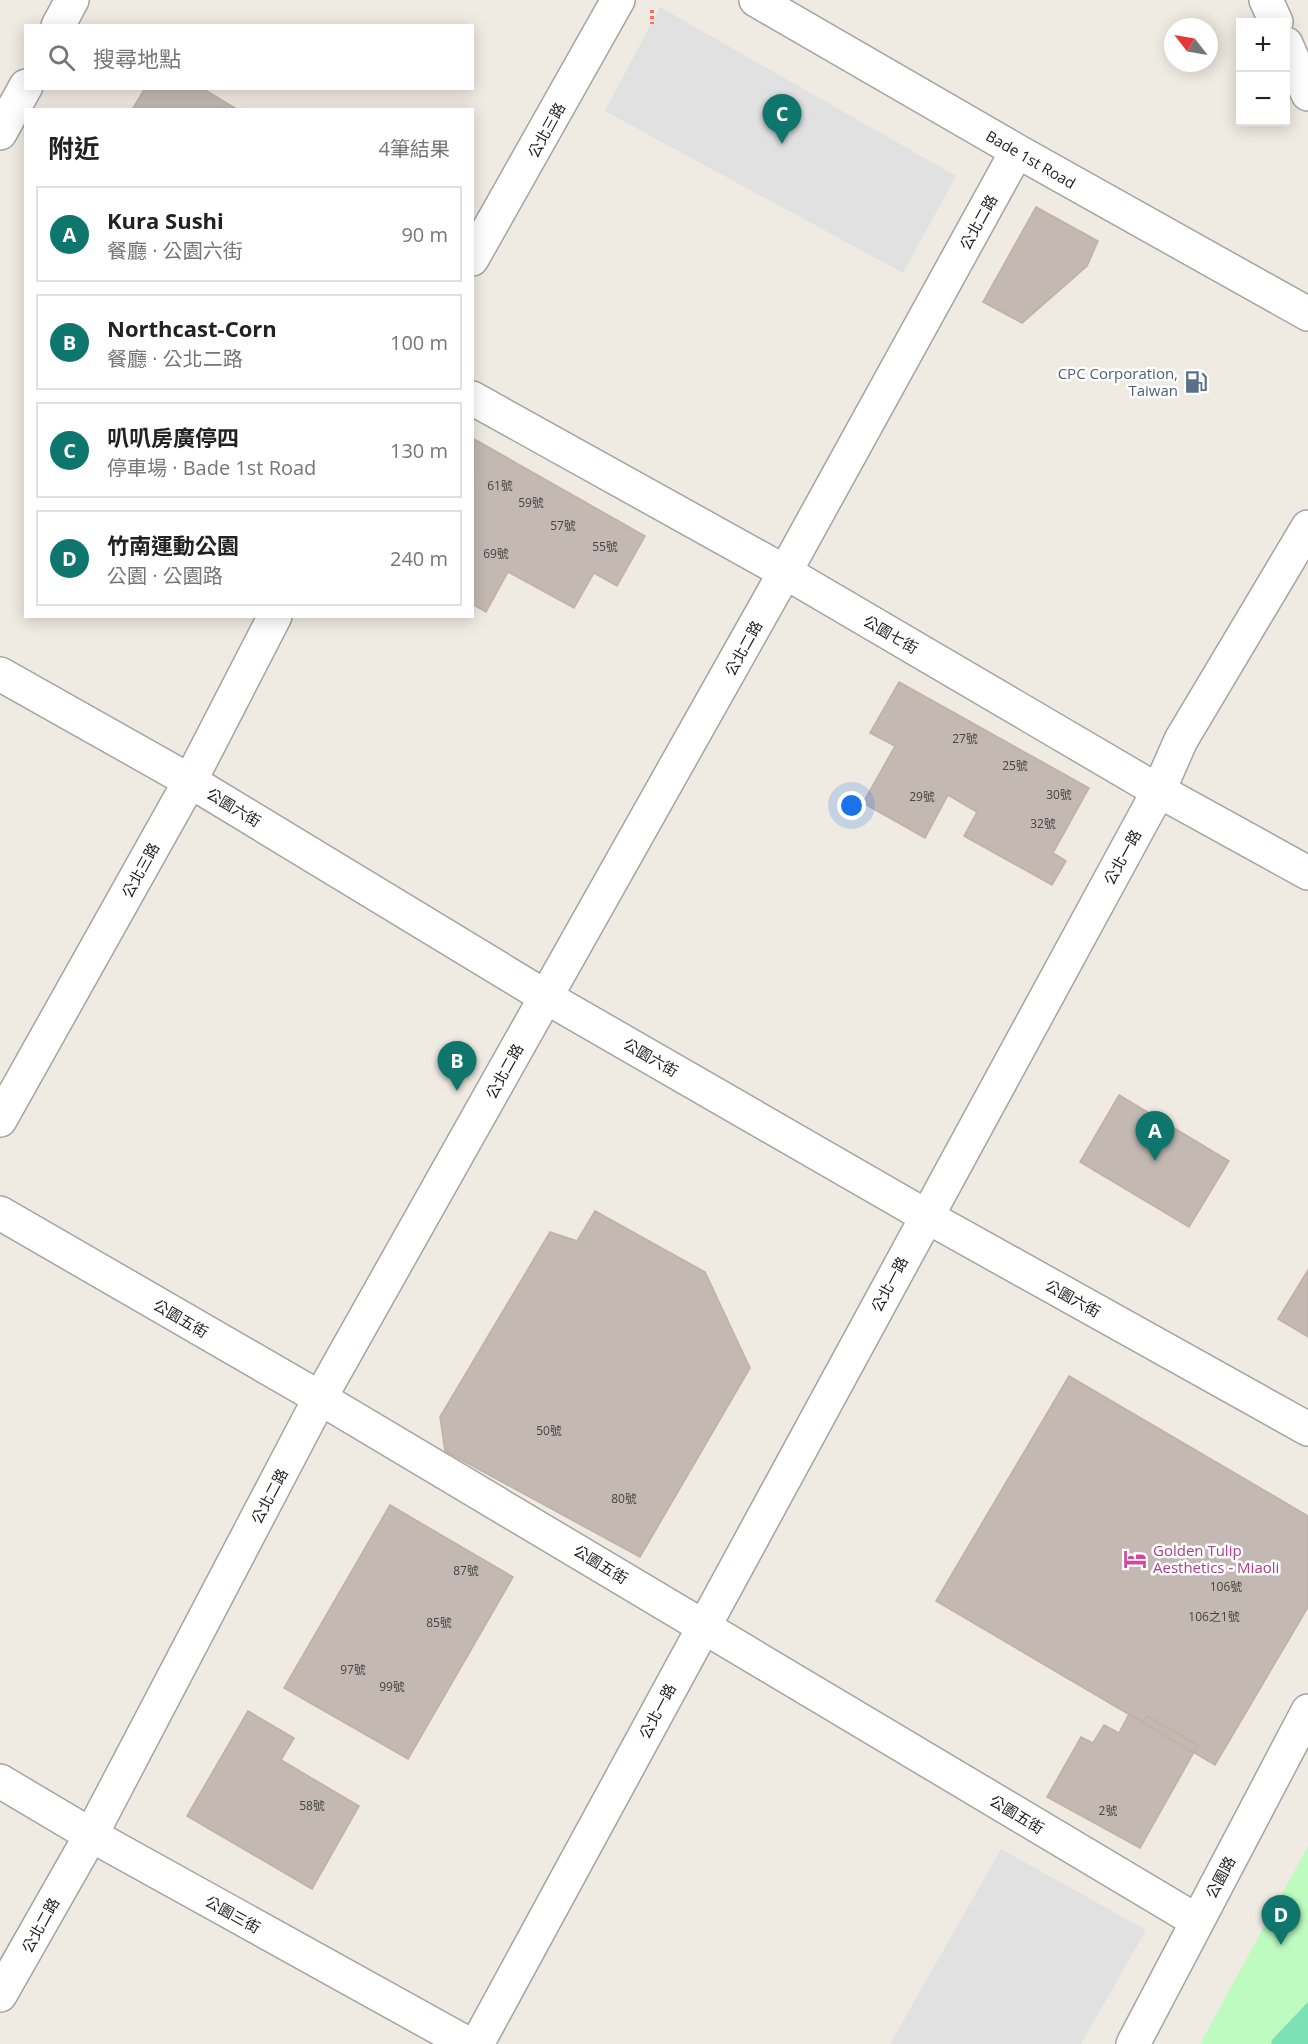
<!DOCTYPE html>
<html lang="zh-TW">
<meta charset="utf-8">
<style>
body{margin:0;font-family:"Open Sans","Noto Sans TC",sans-serif;background:#f2f2f2;color:#222}
.controls{position:absolute;right:18px;top:18px;display:grid;overflow:hidden;border-radius:0px;box-shadow:0 3px 15px #0003}
.controls button{width:54px;height:54px;display:grid;place-items:center;padding:0;border:0;border-bottom:2px solid #e0e0e0;background:#fff;color:#222;font:30px sans-serif}
.compass{position:absolute;left:1164px;top:18px;width:54px;height:54px;border-radius:50%;background:#fff;box-shadow:0 3px 15px #0003;rotate:301deg}
.you{position:absolute;left:852px;top:806px;width:21px;height:21px;margin:-15px;border:4px solid #fff;border-radius:50%;background:#1a73e8;box-shadow:0 0 0 9px #1a73e833}
.badge{display:grid;place-items:center;width:39px;height:39px;border-radius:50%;background:#0f766e;color:#fff;font-size:20px;font-weight:700}
.pin{position:absolute;translate:-50% -50px;filter:drop-shadow(0 2px 3px #0008)}
.pin::after{content:'';position:absolute;top:32px;width:21px;height:18px;background:inherit;clip-path:polygon(0 0,100% 0,50% 100%)}
.list{margin:0;padding:0;list-style:none}
h2{display:flex;justify-content:space-between;align-items:center;height:78px;margin:0;padding:0 24px;font-size:26px}
h2 small{font-size:20px;font-weight:400;color:#767676}
.list li{display:grid;grid-template-columns:39px 1fr auto;gap:18px;align-items:center;box-sizing:border-box;height:96px;margin:0 12px 12px;padding:0 12px;border:2px solid #e0e0e0;border-radius:0px}
.list b{display:block;font-size:22px;white-space:nowrap}
.list p{margin:0;font-size:20px;white-space:nowrap;color:#767676}
.list em{font-size:20px;font-style:normal;color:#767676}
.icon{flex:none;width:33px;height:33px;fill:none;stroke:currentColor;stroke-width:2;stroke-linecap:round;stroke-linejoin:round}
.map{position:relative;flex:none;width:1308px;height:2044px;overflow:hidden}
.search{position:absolute;background:#fff;box-shadow:0 3px 15px #0003;left:24px;top:24px;width:450px;height:66px;display:flex;align-items:center;gap:15px;box-sizing:border-box;padding:0 21px;border-radius:0px;color:#767676;font-size:22px}
.panel{position:absolute;background:#fff;box-shadow:0 3px 15px #0003;left:24px;top:108px;width:450px;height:510px;border-radius:0px}
.map>svg:first-child{display:block}
.park{fill:#bdfbbf}
.pitch{fill:#7de1b6}
.parking{fill:#e1e1e1}
.building{fill:#c3b9b2;stroke:#c1b0a4;stroke-width:1.5}
.lines{fill:none;stroke-linecap:round;stroke-linejoin:round}
.minor-casing{stroke:#a4a4a4;stroke-width:36}
.path{stroke:#fe6d64;stroke-width:4;stroke-dasharray:3 3;stroke-linecap:butt}
.minor{stroke:#fff;stroke-width:33}
.labels{text-anchor:middle;dominant-baseline:central;stroke-width:5;stroke-linejoin:round;paint-order:stroke}
.number-label{font-size:12px;fill:#464442}
.street-label{font-size:15px;fill:#1d1d1d;stroke:#fff}
.service-label{font-size:15px;fill:#4e5e75;stroke:#fff;text-anchor:end}
.hotel-label{font-size:15px;fill:#b23c85;stroke:#fff;text-anchor:start}
</style>
<div class="map">
<svg width="1308" height="2044" viewBox="0 0 1308 2044">
<rect width="100%" height="100%" fill="#efeae2"/>
<!-- park -->
<path class="park" d="M1308 1846V2044H1200Z"/>
<!-- pitch -->
<path class="pitch" d="M1308 2002V2044H1271L1272 2040Z"/>
<!-- parking -->
<path class="parking" d="M660 7 956 176 903 273 605 111Z
M1001 1849 1146 1930 1081 2044H890Z"/>
<!-- building -->
<path class="building" d="M145 88H202L235 108 132 110Z
M1036 207 1098 241 1087 266 1022 323 983 302Z
M474 439 645 536 617 586 594 573 574 608 508 572 486 612 472 604Z
M899 682 1089 788 1053 853 1066 861 1052 885 964 836 977 812 948 795 925 838 863 803 895 746 870 733Z
M1119 1095 1229 1161 1189 1227 1080 1162Z
M595 1211 705 1272 750 1368 640 1557 445 1451 440 1417 550 1232 577 1241Z
M1308 1270V1337L1278 1319Z
M1069 1376 1308 1516V1607L1215 1765 936 1601Z
M390 1505 513 1577 408 1759 284 1688Z
M248 1711 294 1738 281 1760 359 1806 312 1889 187 1816Z
M1129 1714 1143 1722 1147 1716 1198 1745 1140 1848 1047 1797 1081 1737 1093 1743 1104 1725 1119 1733Z"/>
<g class="lines">
<!-- minor casing -->
<g class="minor-casing">
<path id="minor" d="M756 0 1017 151 1308 314
M1266 0 1276 22
M58 26 72 0
M1286 44 1308 94
M0 133 26 86
M472 259 618 0
M472 398 785 572 1143 782 1308 873
M0 674 190 781 546 997 926 1216 1308 1429
M0 1120 190 781 275 616
M0 1213 320 1398 1197 1921
M0 1781 91 1835 468 2044
M0 1995 91 1835 320 1398 785 572 1017 151
M477 2044 1159 790 1181 740 1308 527
M1133 2044 1308 1711"/>
</g>
<!-- path -->
<path class="path" d="M652 10V24"/>
<!-- minor -->
<use href="#minor" class="minor"/>
</g>
<!-- icons -->
<defs>
<g id="fuel-bare" transform="scale(1.8)"><path d="M-5.5-6h7V0h2V4h1.3V-2.5L3-4.5l.8-.8L6-3V5H2.5V1h-1V6h-7ZM-4.2-4.7v3.2H.2V-4.7Z" fill="#5c6f8a" stroke="#fff" stroke-width="2.5" paint-order="stroke"/></g>
<g id="hotel-bare" transform="scale(1.8)"><path d="M-6-4.5h1.5V1H6V5H4.5V3h-9V5H-6ZM-4 0a1.8 1.8 0 1 1 3.6 0ZM.5 0V-2.5h3Q6-2.5 6 0Z" fill="#d1479c" stroke="#fff" stroke-width="2.5" paint-order="stroke"/></g>
</defs>
<g fill-rule="evenodd">
<use href="#fuel-bare" x="1196" y="382"/>
<use href="#hotel-bare" x="1135" y="1559"/>
</g>
<g class="labels">
<!-- number labels -->
<g class="number-label">
<text x="500" y="485">61號</text>
<text x="531" y="502">59號</text>
<text x="563" y="525">57號</text>
<text x="605" y="546">55號</text>
<text x="496" y="553">69號</text>
<text x="965" y="738">27號</text>
<text x="1015" y="765">25號</text>
<text x="1059" y="794">30號</text>
<text x="922" y="796">29號</text>
<text x="1043" y="823">32號</text>
<text x="549" y="1430">50號</text>
<text x="624" y="1498">80號</text>
<text x="466" y="1570">87號</text>
<text x="1226" y="1586">106號</text>
<text x="1214" y="1616">106之1號</text>
<text x="439" y="1622">85號</text>
<text x="353" y="1669">97號</text>
<text x="392" y="1686">99號</text>
<text x="312" y="1805">58號</text>
<text x="1108" y="1810">2號</text>
</g>
<!-- street labels -->
<g class="street-label">
<text transform="translate(546 130) rotate(-61)">公北三路</text>
<text transform="translate(1031 159) rotate(30)">Bade 1st Road</text>
<text transform="translate(978 222) rotate(-61)">公北二路</text>
<text transform="translate(891 634) rotate(30)">公園七街</text>
<text transform="translate(743 648) rotate(-61)">公北二路</text>
<text transform="translate(234 807) rotate(31)">公園六街</text>
<text transform="translate(1122 857) rotate(-61)">公北一路</text>
<text transform="translate(140 870) rotate(-61)">公北三路</text>
<text transform="translate(651 1057) rotate(30)">公園六街</text>
<text transform="translate(504 1071) rotate(-61)">公北二路</text>
<text transform="translate(889 1284) rotate(-62)">公北一路</text>
<text transform="translate(1073 1298) rotate(29)">公園六街</text>
<text transform="translate(181 1318) rotate(30)">公園五街</text>
<text transform="translate(269 1496) rotate(-62)">公北二路</text>
<text transform="translate(601 1564) rotate(31)">公園五街</text>
<text transform="translate(657 1711) rotate(-62)">公北一路</text>
<text transform="translate(1017 1814) rotate(31)">公園五街</text>
<text transform="translate(1220 1877) rotate(-62)">公園路</text>
<text transform="translate(233 1914) rotate(29)">公園三街</text>
<text transform="translate(40 1925) rotate(-61)">公北二路</text>
</g>
<!-- service labels -->
<g class="service-label">
<text x="1178" y="373">CPC Corporation,<tspan x="1178" dy="17">Taiwan</tspan></text>
</g>
<!-- hotel labels -->
<g class="hotel-label">
<text x="1153" y="1550">Golden Tulip<tspan x="1153" dy="17">Aesthetics - Miaoli</tspan></text>
</g>
</g>
</svg>
<div class="controls">
<button>+</button>
<button>−</button>
</div>
<svg class="compass" viewBox="-18 -18 36 36"><path d="M0-13l5 13h-10z" fill="#e53935"/><path d="M0 13l5-13h-10z" fill="#767676"/></svg>
<div class="you"></div>
<div class="pin badge" style="left:1155px;top:1161px">A</div>
<div class="pin badge" style="left:457px;top:1091px">B</div>
<div class="pin badge" style="left:782px;top:144px">C</div>
<div class="pin badge" style="left:1281px;top:1945px">D</div>
<div class="search"><svg class="icon" aria-label="search" viewBox="0 0 24 24"><circle cx="10" cy="10" r="6"/><path d="M15 15l6 6"/></svg>搜尋地點</div>
<section class="panel">
<h2>附近<small>4筆結果</small></h2>
<ul class="list">
<li><span class="badge">A</span><div><b>Kura Sushi</b><p>餐廳 · 公園六街</p></div><em>90 m</em></li>
<li><span class="badge">B</span><div><b>Northcast-Corn</b><p>餐廳 · 公北二路</p></div><em>100 m</em></li>
<li><span class="badge">C</span><div><b>叭叭房廣停四</b><p>停車場 · Bade 1st Road</p></div><em>130 m</em></li>
<li><span class="badge">D</span><div><b>竹南運動公園</b><p>公園 · 公園路</p></div><em>240 m</em></li>
</ul>
</section>
</div>
